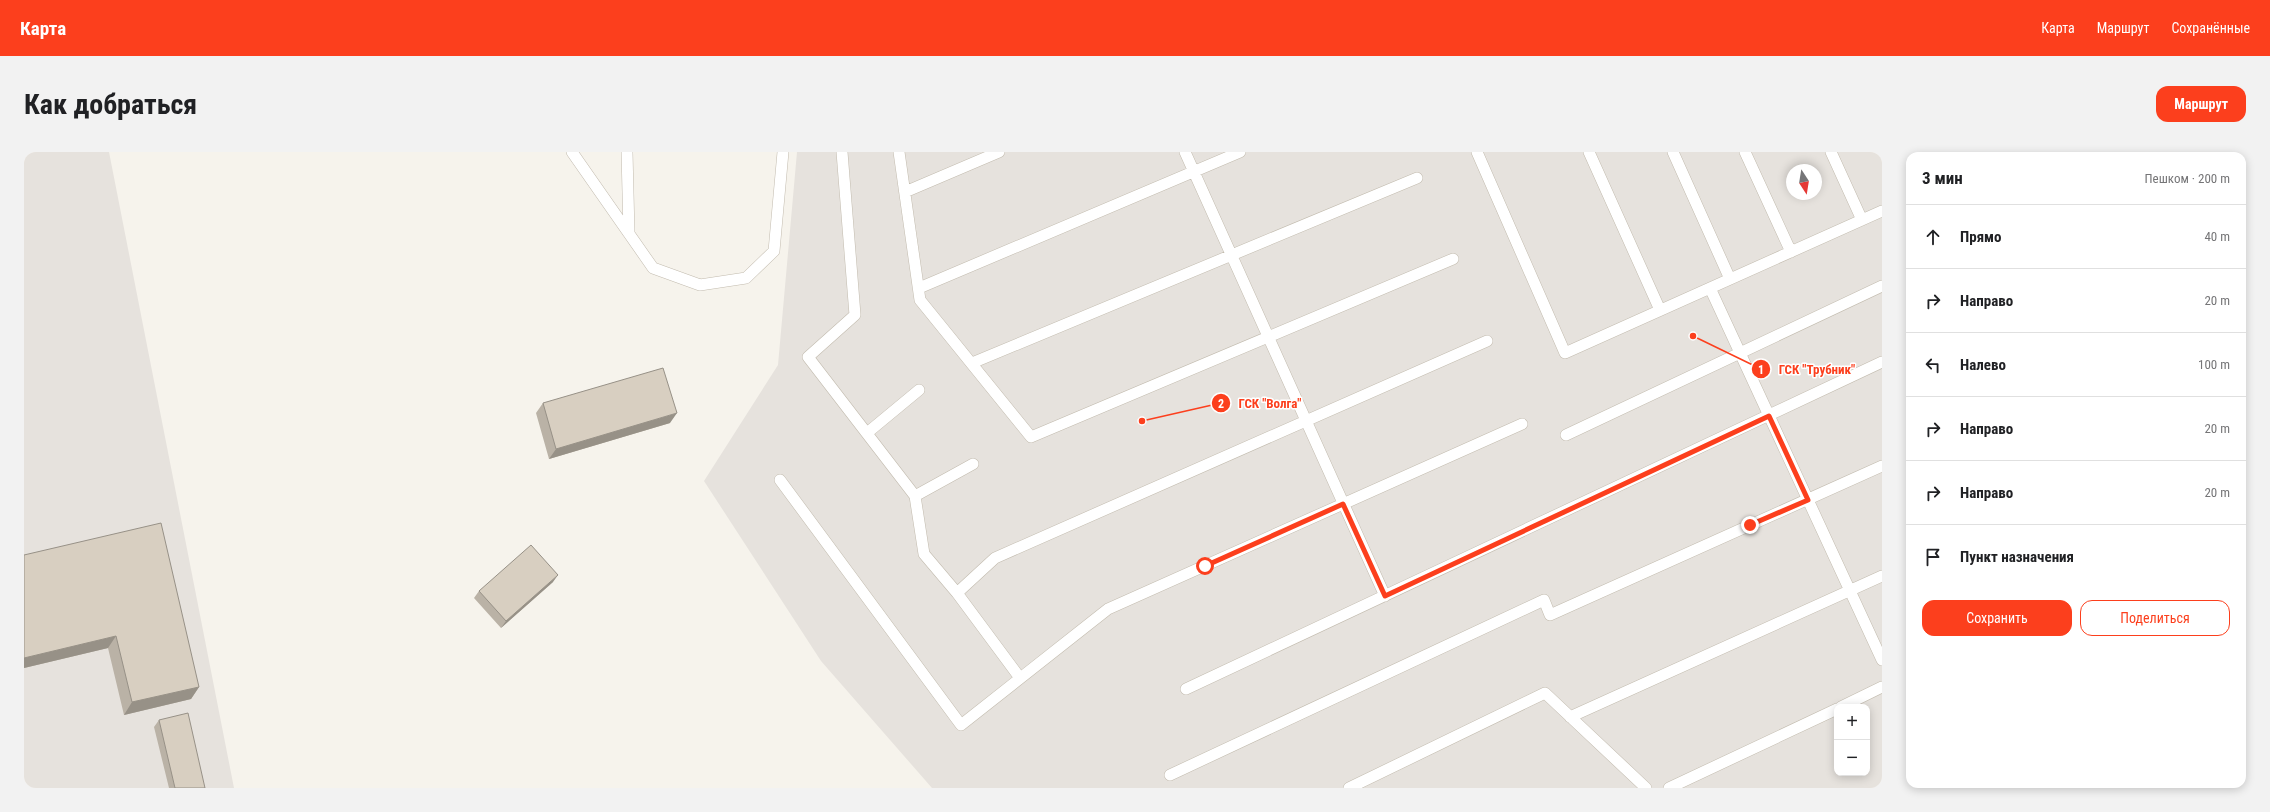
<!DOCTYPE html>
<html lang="ru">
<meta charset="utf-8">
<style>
body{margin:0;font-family:"Roboto Condensed",sans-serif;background:#f2f2f2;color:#202124}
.controls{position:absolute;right:12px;bottom:12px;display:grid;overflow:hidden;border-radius:8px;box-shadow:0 2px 10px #0003}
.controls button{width:36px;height:36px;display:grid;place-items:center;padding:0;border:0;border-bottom:1px solid #e0e0e0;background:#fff;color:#202124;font:20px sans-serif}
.compass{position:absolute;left:1762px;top:12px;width:36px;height:36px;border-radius:50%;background:#fff;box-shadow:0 2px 10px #0003;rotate:168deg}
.stop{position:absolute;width:12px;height:12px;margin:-9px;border:3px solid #fc3f1d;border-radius:50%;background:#fff}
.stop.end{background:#fc3f1d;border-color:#fff;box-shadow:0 1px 4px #0008}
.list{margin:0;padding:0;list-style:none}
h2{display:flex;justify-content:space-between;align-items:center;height:52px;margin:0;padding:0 16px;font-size:17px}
h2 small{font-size:13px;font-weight:400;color:#757577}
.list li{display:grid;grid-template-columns:26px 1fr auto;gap:12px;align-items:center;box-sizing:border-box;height:64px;padding:0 16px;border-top:1px solid #e0e0e0}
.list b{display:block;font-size:15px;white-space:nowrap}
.list em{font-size:13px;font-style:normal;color:#757577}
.actions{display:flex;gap:8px;padding:12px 16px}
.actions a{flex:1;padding:9px 0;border:1px solid #fc3f1d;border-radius:12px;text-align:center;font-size:14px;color:#fc3f1d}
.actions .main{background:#fc3f1d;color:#fff}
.icon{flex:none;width:22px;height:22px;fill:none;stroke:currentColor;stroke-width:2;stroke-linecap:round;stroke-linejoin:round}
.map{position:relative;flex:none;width:1858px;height:636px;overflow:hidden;border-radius:12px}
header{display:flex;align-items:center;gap:24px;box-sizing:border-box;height:56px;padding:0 20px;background:#fc3f1d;color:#fff}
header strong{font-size:19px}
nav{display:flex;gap:22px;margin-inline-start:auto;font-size:14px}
.intro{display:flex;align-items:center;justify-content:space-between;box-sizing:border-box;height:96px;padding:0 24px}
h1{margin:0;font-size:28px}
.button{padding:10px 18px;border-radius:12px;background:#fc3f1d;color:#fff;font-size:14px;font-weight:700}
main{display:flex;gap:24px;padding:0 24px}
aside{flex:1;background:#fff;border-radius:12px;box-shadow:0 2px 10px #0003}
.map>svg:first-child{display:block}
.industrial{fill:#e6e2dd;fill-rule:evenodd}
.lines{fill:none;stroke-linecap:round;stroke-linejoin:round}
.service-casing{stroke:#c2bbae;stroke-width:12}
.service{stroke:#fff;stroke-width:11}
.wall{fill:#bab2a6}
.shaded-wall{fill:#979187}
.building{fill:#d8cfc1;stroke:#979187}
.route{stroke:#fc3f1d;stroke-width:5}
.leader{fill:none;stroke:#fc3f1d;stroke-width:1.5}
.callout-dot{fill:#fc3f1d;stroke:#fff;stroke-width:1.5}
.mark-label{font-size:12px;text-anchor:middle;font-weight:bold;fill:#fff}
.callout-label{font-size:13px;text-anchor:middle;font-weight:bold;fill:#fc3f1d;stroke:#fff;stroke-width:3;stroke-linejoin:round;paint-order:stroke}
</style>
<header>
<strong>Карта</strong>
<nav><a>Карта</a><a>Маршрут</a><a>Сохранённые</a></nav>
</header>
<div class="intro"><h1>Как добраться</h1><a class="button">Маршрут</a></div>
<main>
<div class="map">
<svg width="1858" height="636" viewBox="0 0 1858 636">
<rect width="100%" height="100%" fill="#f6f3ec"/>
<!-- industrial -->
<path class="industrial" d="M0 0H85L210 636H0Z
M773 0H1858V636H908L797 509 680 329 754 213ZM1768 18H1792V42H1768ZM1813 555H1843V621H1813Z"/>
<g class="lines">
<!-- service casing -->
<g class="service-casing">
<path id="service" d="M548 0 629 116 676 133 722 126 750 99 759 0
M603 0 605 81
M818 0 831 163 784 205 891 344 900 402 933 441 996 526
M875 0 896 148 1007 285 1429 107
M1161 0 1361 444
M1453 0 1541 201 1858 59
M1565 0 1636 158
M1649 0 1706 127
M1721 0 1767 100
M1807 0 1838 68
M881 40 975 0
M895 136 1216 0
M1686 136 1858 508
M948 211 1393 26
M843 281 895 238
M1542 283 1858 134
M756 328 937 573 1084 457 1498 272
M891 344 949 312
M933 441 971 406 1463 189
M1162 537 1858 210
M1817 555 1858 535
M1546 565 1858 424
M1146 623 1520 448 1526 463 1858 314
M1325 636 1521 541 1622 636
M1645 636 1813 557"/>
</g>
<!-- service -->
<use href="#service" class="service"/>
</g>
<!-- wall -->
<path class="wall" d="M519 251 646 271 525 307 512 261Z
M0 403 175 535 167 547 100 563 84 496 0 516Z
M529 430 477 476 450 446 455 439Z
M135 568 181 636H145L130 575Z"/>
<!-- shaded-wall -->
<path class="shaded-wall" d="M653 261 646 271 525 307 532 297Z
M534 423 529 430 477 476 482 469Z
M92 484 84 496 0 516V506Z
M175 535 167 547 100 563 108 550Z"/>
<!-- building -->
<path class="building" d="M639 216 653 261 532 297 519 251Z
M137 371 175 535 108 550 92 484 0 506V403Z
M507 393 534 423 482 469 455 439Z
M164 561 181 636H151L135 568Z"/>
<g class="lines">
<!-- route -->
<path class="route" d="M1181 414 1319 352 1361 444 1745 264 1784 348 1726 373"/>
</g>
<!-- callouts -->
<path class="leader" d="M1669 184L1737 217M1118 269L1197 251"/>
<g class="callout-dot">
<circle cx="1669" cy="184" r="4"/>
<circle cx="1118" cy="269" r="4"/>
<circle cx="1737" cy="217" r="10"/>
<circle cx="1197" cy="251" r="10"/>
</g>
<g class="mark-label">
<text x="1737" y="222">1</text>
<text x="1197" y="256">2</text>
</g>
<g class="callout-label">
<text x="1793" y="222">ГСК "Трубник"</text>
<text x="1246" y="256">ГСК "Волга"</text>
</g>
</svg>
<div class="controls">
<button>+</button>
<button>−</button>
</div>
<svg class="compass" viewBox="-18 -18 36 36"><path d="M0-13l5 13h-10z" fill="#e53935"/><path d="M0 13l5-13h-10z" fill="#757577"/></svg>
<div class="stop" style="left:1181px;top:414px"></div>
<div class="stop end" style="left:1726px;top:373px"></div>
</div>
<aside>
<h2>3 мин<small>Пешком · 200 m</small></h2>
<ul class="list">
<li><svg class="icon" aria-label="ahead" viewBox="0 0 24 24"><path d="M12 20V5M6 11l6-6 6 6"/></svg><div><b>Прямо</b></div><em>40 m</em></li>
<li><svg class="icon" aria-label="right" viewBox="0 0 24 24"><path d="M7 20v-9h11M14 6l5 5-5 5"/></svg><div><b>Направо</b></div><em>20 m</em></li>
<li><svg class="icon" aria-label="left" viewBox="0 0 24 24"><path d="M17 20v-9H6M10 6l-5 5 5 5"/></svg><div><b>Налево</b></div><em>100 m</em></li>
<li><svg class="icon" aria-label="right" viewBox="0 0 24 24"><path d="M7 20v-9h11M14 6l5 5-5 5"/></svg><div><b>Направо</b></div><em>20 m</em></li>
<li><svg class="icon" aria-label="right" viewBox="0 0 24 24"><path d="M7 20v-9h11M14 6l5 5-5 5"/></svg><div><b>Направо</b></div><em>20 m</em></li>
<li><svg class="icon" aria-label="arrive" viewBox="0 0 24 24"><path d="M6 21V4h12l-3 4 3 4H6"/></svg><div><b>Пункт назначения</b></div></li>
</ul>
<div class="actions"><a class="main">Сохранить</a><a>Поделиться</a></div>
</aside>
</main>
